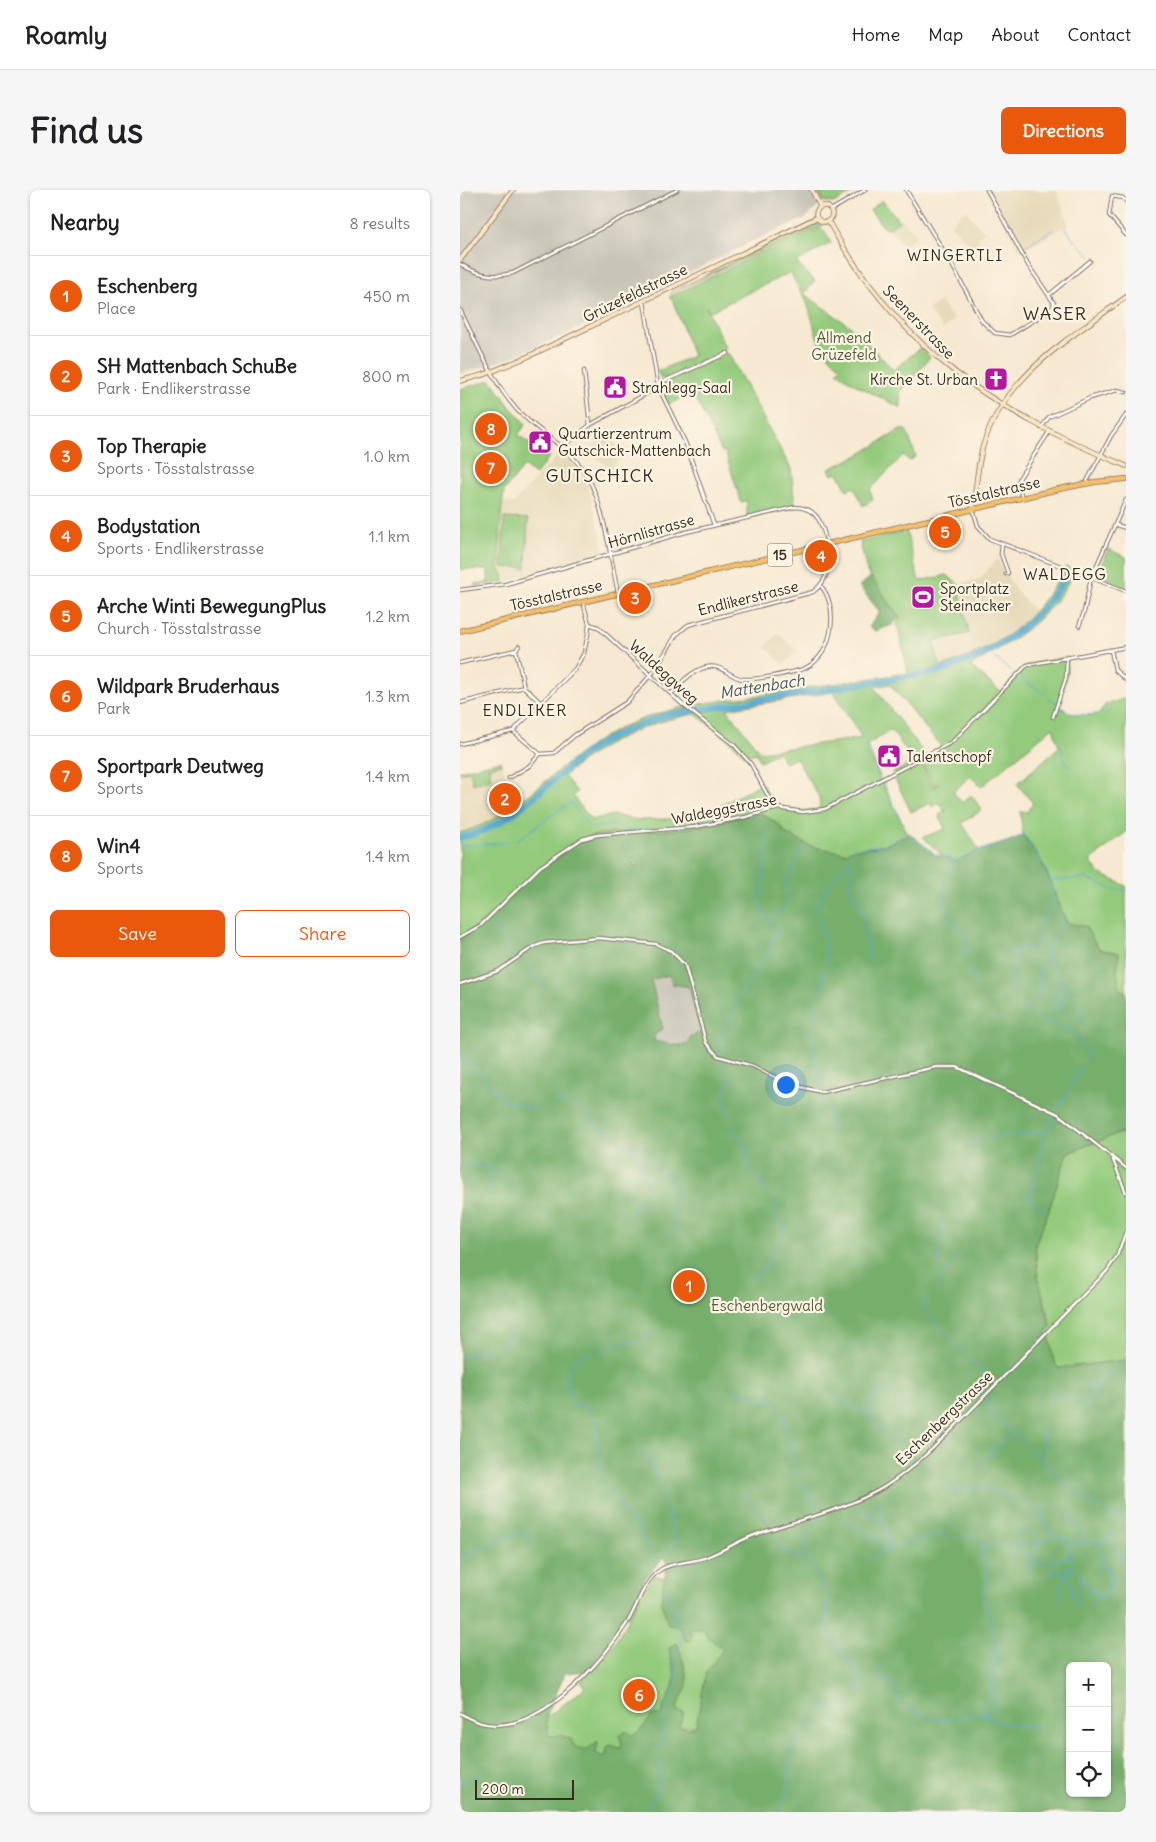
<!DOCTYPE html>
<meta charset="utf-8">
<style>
body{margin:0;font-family:Delius,sans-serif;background:#f6f6f6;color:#202124}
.controls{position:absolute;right:15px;bottom:15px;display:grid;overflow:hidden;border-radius:8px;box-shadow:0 1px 4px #0004}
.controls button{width:45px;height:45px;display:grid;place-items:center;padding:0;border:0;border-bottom:1px solid #e0e0e0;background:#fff;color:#202124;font:25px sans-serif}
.scale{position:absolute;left:15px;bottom:12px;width:99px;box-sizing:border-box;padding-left:5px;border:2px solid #3b2a1e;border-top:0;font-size:14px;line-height:18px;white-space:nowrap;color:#3b2a1e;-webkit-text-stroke:4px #fcf5e5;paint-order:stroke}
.you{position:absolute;left:325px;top:894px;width:18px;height:18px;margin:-12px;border:4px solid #fff;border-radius:50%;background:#1a73e8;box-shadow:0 0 0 8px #1a73e833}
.badge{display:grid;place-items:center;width:32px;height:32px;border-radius:50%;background:#ea580c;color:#fff;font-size:16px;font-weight:700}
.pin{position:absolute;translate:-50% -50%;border:2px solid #fff;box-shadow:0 1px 5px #0006}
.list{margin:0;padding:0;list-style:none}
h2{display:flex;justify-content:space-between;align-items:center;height:65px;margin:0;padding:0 20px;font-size:21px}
h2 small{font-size:16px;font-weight:400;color:#757577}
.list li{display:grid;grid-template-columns:32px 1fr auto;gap:15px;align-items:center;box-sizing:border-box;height:80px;padding:0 20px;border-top:1px solid #e0e0e0}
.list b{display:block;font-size:19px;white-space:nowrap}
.list p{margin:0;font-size:16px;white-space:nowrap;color:#757577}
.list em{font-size:16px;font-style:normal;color:#757577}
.actions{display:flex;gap:10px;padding:15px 20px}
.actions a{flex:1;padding:11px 0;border:1px solid #ea580c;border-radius:8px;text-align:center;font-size:18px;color:#ea580c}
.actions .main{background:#ea580c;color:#fff}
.icon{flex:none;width:28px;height:28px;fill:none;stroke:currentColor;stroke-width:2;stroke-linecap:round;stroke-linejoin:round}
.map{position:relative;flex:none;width:666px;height:1622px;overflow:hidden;border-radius:8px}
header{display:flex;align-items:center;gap:30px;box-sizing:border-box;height:70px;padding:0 25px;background:#fff;border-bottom:1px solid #e0e0e0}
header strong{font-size:24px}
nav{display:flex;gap:28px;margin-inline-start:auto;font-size:18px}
.intro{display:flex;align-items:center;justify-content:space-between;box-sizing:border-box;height:120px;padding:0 30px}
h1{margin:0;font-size:35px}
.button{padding:12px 22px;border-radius:8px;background:#ea580c;color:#fff;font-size:18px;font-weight:700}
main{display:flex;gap:30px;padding:0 30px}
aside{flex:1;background:#fff;border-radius:8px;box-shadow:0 1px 4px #0004}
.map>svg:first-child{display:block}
.built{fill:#e7daba}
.industrial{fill:#c8c4b8}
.green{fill:#93ca7c;stroke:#677a4d;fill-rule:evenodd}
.forest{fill:#76ae6c;stroke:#586c45;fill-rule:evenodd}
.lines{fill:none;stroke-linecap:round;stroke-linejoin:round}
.stream{stroke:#55a9d1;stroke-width:1}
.river{stroke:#55a9d1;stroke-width:6}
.street-casing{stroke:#7d6d5d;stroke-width:4.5}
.secondary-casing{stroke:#7d6d5d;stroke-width:5.5}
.primary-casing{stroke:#7d6d5d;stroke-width:6}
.street{stroke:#fff;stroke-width:2.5}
.secondary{stroke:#fbe6c4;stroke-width:4}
.primary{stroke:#f6c06b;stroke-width:4.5}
.labels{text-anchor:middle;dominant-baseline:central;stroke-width:4.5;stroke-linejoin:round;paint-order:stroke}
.shield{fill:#fcf5e5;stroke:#75675a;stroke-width:1}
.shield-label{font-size:14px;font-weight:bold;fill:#3b2a1e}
.street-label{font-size:15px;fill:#3b2a1e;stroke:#fcf5e5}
.park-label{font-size:15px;fill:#555a3a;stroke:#fcf5e5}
.poi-label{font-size:15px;fill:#3b2a1e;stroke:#fcf5e5;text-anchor:start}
.neighbourhood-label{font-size:16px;letter-spacing:1px;fill:#3b2a1e;stroke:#fcf5e5}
.water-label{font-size:16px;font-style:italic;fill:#44565d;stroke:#fcf5e5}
.quarter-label{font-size:18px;letter-spacing:1px;fill:#3b2a1e;stroke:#fcf5e5}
</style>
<header>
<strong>Roamly</strong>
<nav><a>Home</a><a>Map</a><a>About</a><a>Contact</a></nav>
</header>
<div class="intro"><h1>Find us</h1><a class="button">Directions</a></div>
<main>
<aside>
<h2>Nearby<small>8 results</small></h2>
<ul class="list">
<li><span class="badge">1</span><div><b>Eschenberg</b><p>Place</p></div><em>450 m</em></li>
<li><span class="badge">2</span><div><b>SH Mattenbach SchuBe</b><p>Park · Endlikerstrasse</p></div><em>800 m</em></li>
<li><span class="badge">3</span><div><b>Top Therapie</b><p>Sports · Tösstalstrasse</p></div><em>1.0 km</em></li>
<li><span class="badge">4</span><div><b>Bodystation</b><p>Sports · Endlikerstrasse</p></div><em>1.1 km</em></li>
<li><span class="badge">5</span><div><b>Arche Winti BewegungPlus</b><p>Church · Tösstalstrasse</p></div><em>1.2 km</em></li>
<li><span class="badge">6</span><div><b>Wildpark Bruderhaus</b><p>Park</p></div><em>1.3 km</em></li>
<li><span class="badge">7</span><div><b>Sportpark Deutweg</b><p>Sports</p></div><em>1.4 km</em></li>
<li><span class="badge">8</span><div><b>Win4</b><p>Sports</p></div><em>1.4 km</em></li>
</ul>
<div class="actions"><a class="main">Save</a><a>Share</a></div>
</aside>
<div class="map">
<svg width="666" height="1622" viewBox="0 0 666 1622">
<rect width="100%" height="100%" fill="#fcf5e5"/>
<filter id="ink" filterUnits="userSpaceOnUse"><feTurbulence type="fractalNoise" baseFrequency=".02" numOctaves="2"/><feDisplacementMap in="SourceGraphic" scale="10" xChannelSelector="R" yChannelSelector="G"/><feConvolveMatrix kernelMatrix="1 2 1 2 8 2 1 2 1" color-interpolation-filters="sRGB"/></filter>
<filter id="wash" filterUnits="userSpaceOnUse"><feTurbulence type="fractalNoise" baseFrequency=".0096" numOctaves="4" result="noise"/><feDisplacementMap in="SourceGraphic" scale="20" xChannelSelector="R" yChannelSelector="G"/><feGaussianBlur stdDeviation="1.12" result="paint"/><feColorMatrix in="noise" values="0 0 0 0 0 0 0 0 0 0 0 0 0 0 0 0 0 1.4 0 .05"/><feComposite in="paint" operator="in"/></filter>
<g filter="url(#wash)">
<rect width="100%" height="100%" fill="#f7e9d1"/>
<!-- built -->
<path class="built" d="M527 0H596L609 35 560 60Z
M505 20 524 42 518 47 520 50 512 57 490 34Z
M442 29 457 45 444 56 430 39Z
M480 111 494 130 483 139 468 120Z
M145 246 165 262 151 279 130 262Z
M102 260 115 274 129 299 145 361 44 392V388L38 379 43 312 54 313Z
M537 369 555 399 575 422 554 442 522 461 480 477 474 451 509 443 498 394 520 389Z
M318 443 337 461 324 475 305 457Z
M41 571 55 617 22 636 0 643V580Z"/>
<!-- industrial -->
<path class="industrial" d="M0 0H398L372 14 363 12 346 28 293 51 111 142 48 169 0 184Z
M210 785 213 794 229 796 241 843 231 846 227 854 221 856 194 851 199 840 191 790Z"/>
<!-- green -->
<path class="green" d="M357 0H398L373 13 364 11Z
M422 10 439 31 430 38 428 37 425 39 410 20Z
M353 32 363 36 305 59 210 103Z
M360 39 364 40 371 53 336 72 355 91 344 104 391 137 434 180 460 158 470 167 440 203 441 218 396 195 377 182 381 177C353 154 358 144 347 113 343 102 334 93 331 82L249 122 246 117 266 159 205 188H200L198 181 233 166 213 111 209 107 305 61Z
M268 163 331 279 335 317 287 328V311L281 312 265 261 262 262 233 203 207 215 198 196 202 192Z
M31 190 51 218 66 234 58 245 89 267 75 285 64 276 44 301 41 325 39 379 43 384 44 392 16 396 15 394 28 392V380L0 379V199Z
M440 240H446L456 266 450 271 443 265 410 300 413 310 403 316 394 297 387 300 378 283 372 285 369 279 399 265Z
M44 328 68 329 66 378 42 377Z
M446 341 459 391 487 385 498 394 509 443 474 451 480 477C543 456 571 435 606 377L614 381C592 428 553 451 510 476L541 502 567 475 607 467V483L598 515C610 526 625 527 640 523L645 515 666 508V642L630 671 639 683 666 696V803L660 800 657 782 659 763 639 759 625 736 607 733 581 670 563 645 560 622H567L573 613 557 594 599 557 593 537 521 597 510 586 493 602 502 613 511 605 522 620 502 633 519 660 497 671 485 668 463 647 485 639 479 625 487 620 484 621 480 613 472 617 470 613 451 622 432 583 459 570 473 598 479 594 474 596 460 569 454 571 431 540 407 555 420 589 444 636 446 644C433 654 421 655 405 658 399 659 392 662 386 663 365 665 341 652 323 642V638L301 623 217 639 187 642 0 747V643C61 626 98 571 153 542 197 518 246 513 295 506 346 498 397 490 448 483L437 432 440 428 407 382 400 352ZM430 494 482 558 466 566 414 497ZM373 502 402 548 300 562 267 519ZM235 524 268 549 285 566 296 563 300 571 318 562 325 573 336 568 359 607 360 619C327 623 318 625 302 593L249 622 209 629 178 630 153 625 131 630 113 606 117 602 104 586C142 553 185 532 235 524Z
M648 359 666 367V398L636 385Z
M40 571 41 574 29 577 31 589 13 594 10 581 0 583V581Z
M660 943 666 944V1170L598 1178C590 1168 594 1152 585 1142L591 1136 578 1088 575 1054 588 1023 607 963Z
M194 1385 209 1389 228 1430 267 1456 237 1537H221L183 1586 105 1567 80 1539 87 1527 125 1498 120 1490C155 1468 171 1418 194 1385Z"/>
<!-- forest -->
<path class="forest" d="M411 387 439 427 432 435 416 441 409 437 420 422 399 396Z
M301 623 323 638V642L350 656 385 663 393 659 419 657 437 651 449 643 475 664 497 671C518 658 541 656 563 645L581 670 607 733 625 736 639 759 659 763 657 782 660 800 666 803V944L660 943 607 963 588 1023 575 1054 578 1088 591 1137 586 1142C594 1152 590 1168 598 1178L666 1170V1622H0V747C43 723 71 679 114 653 139 638 186 643 215 640 244 636 273 629 301 623ZM209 785 213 794 229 797 241 843 231 846 227 854 221 856 194 851 195 845 203 839 191 790ZM204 1367 207 1372 201 1410 208 1435 221 1437 225 1450 231 1451 232 1446 230 1439H244L247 1446 263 1459 246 1483 236 1536 228 1539 219 1536 224 1523 217 1521C218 1509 224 1506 227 1495 229 1488 220 1460 217 1453L209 1458C210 1468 216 1482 214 1492 212 1506 203 1510 202 1525H193L179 1542 171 1545 166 1541 160 1546 162 1555 159 1558 151 1555 147 1557 146 1565 142 1567 136 1563 138 1551 127 1560 115 1557 111 1549 100 1545 89 1546 86 1527 105 1483 129 1481 160 1436 158 1430 163 1427H168L180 1406 178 1404 185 1388ZM610 1476H647V1603H610Z"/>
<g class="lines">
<!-- stream -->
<path class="stream" d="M605 38 612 47
M613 49 617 52
M618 54 631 66
M565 56 593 40
M533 467 556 484
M559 487 585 504
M370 498 371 500
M375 505 407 555 420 586
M589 508 596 513
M599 515C611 527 625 527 640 523L645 515
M601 554 603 566 609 577
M422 590 442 632
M294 627 297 628
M131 638 150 635 166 639H193
M208 638 282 624 287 625
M449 643 475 664 497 671C517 658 542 657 563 645L565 646C573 659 583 671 588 684 596 703 588 715 604 733L597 745
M56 651 109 613H112L129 637
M0 656 49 652
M390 662C395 655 412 658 420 656 430 654 438 650 446 644
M390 673 394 683 389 696 401 717 409 764 407 772
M488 686 492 669
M590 691 626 688 656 701 660 699 666 701
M486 693 484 709 486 719 505 744 506 766
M301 705 307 661 306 641
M314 725 324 718 327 713 326 689 331 683 343 655
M33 735 55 766
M581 736 588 720
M593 750C579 763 589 773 597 784 604 793 608 802 615 811 619 815 621 823 623 829
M367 774C367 753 363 740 355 721 358 712 364 699 371 692 378 683 389 678 389 666
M507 774 516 795
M68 777 75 784 76 789 85 799
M579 782 587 797
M552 801 554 760 577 756 579 744
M360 805 365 781
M557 811 568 822 583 830 613 841 627 861 626 869
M578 811 579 781 586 764
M593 821 599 788
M600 827 604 798
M351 835 356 827 358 811
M347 840 352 848 356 875 364 898
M0 861 45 911 75 919
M261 863 258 847 269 836 267 829 278 811 283 796 306 767 316 741 297 709
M0 867 5 875
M260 871 267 878
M362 912 363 904
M114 914 132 931 151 944
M94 915 107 909
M366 917 372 932 371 942
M78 919H81
M598 920 622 876
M270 925 263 906 270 888
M270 934 284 954 288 974 307 999
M156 948 181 964 197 981 208 985 214 997
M527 948 587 942
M511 954 514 950 522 949
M177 963 181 980 189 992 186 1000
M1 972 5 974
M9 974 35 979 60 1002
M24 977 30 992 29 1000 35 1008
M576 979 583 949 595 927
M575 985 570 1008 584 1021
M0 991 2 993
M315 1009 317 1028 325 1037 321 1047
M167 1027 176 1017 181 1015 185 1008
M210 1043 215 1036 211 1013 215 1002
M479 1073 478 1062 484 1029
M290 1090 307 1075 320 1052
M478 1099 480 1089 499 1066
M467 1106 463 1112 464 1120 504 1161
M38 1158 52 1145
M138 1161 167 1151 177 1152 192 1141
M26 1162 35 1160
M131 1163C107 1161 102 1198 113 1213L119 1214 132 1223
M0 1166 22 1160
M509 1168 524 1183 527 1201
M659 1175 666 1171
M587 1197 595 1204 617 1209 654 1179
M272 1199 311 1211 318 1217
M662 1199 666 1195
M370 1205 409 1224 422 1240
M528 1205 529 1219 595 1283
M621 1221 638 1199 637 1194
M321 1222C327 1233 333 1264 331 1272
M409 1222C411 1196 431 1203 443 1189
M134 1230 142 1283
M427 1245 454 1270
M181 1257 191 1277 195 1281 204 1312
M582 1269 583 1238
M461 1273 494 1301 518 1299
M518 1275 552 1243
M333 1276 336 1279V1285
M596 1285 611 1298
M338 1290 347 1304 357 1311V1324
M144 1296 158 1312 167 1327 181 1337V1348L195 1371
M524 1298C537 1300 544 1309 558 1308L569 1319
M614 1300 666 1332
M285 1305 303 1324
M418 1310 430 1357
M394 1315 424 1332
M583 1316 585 1333
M571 1322 595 1345
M606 1323 625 1352
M306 1326 311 1336
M383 1328 430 1358
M354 1336 358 1329
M350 1339 347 1341 345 1363 366 1403
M557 1341H567L581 1350
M313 1345 325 1362 347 1371
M598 1347C606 1347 609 1352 616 1353 638 1356 650 1349 666 1335
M649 1349 666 1376
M499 1350 509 1345 522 1354 537 1355
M522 1354 525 1383 528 1391C520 1407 528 1421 532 1436
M540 1354 551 1352 570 1354 593 1348
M641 1354C642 1370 654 1386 646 1401L647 1410
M203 1365 217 1352 206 1317
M562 1365 573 1363
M550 1367 562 1355
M410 1368 431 1358 482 1344 493 1348
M0 1369 43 1348 63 1343 73 1348
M589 1371 599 1370 611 1365
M647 1376 660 1393
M613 1378 643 1408
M565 1380 571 1371 578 1352
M570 1380 575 1373 586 1371
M637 1382 642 1367
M601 1385 610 1382
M608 1387 612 1396V1408
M586 1391 593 1382 612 1376
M650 1394 651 1401
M203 1398 213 1418 222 1449 215 1473 217 1494 203 1531
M627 1407 630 1398
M599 1411C600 1406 600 1400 602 1395 608 1380 618 1379 609 1360L612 1353
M366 1412 369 1447 375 1452 380 1462 388 1464V1471L395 1475
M634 1412 639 1404
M615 1416 622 1387
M532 1438V1439
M422 1476 416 1485 430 1491 441 1513 456 1523 460 1521 461 1525 480 1530 522 1524 539 1533 583 1537
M395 1477 397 1482
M398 1504 401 1502 399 1486
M522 1523 530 1502 533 1442
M523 1524 534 1520 539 1450
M199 1560 203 1533
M0 1592 15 1588 21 1583
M181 1622C201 1606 202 1592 199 1568
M318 1622 330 1591 327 1586 332 1559 342 1548V1540L364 1517H375"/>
<!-- river -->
<path class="river" d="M0 648C52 637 84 595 125 564 150 546 178 535 207 525L476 482C532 467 577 435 607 385"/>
</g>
</g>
<g filter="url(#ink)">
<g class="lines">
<!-- street casing -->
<g class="street-casing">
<path id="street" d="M446 0 491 73 522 131 535 143 550 145 592 119 594 113 568 75 527 0
M666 11 663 8 652 6 649 25 666 45
M371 20 405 0
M0 74C18 85 33 88 53 83L217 0
M589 105 630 71
M184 112 198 196 225 252 254 335
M0 120C17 153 32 192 57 220 80 244 112 258 128 288 144 315 151 371 158 403
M124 181 130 235
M581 238 589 227 630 208 657 200 666 202
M102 257 130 235 193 200 202 192 268 163
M626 293 651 246 666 225
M562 308 558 293 560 287 589 242
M513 319 518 336 530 349 666 401
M656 335 666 338
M542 355 541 364 548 383 546 384
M0 400 46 394 226 342 335 317C358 317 363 336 367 354
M129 434 138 437 222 514 274 555 291 574 309 608 318 618
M619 436 624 422 631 388 666 310
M59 456 56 460 64 497 81 513
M651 460 655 480 666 490
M0 473 56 460
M211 504C220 493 233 480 247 477 262 474 269 487 283 489 296 490 326 484 340 480 372 471 381 420 361 396
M0 513 64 497
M593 527 606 488 607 467
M53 541 80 564 94 563 115 545 167 512 195 480 216 445 228 435 353 402C370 389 370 374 365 355
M0 554 53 541 115 479 124 463 128 444 129 434 123 412
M49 588 69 576 79 565
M0 747 21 735 80 677 122 649 137 645 235 637 286 627 318 618 343 622 365 619 492 552 567 475 666 457
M0 794 38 781 73 757 84 753 139 748 196 754 211 761 225 775 246 853 258 866 293 876 328 894 362 902 476 877H497L598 924 666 978
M653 970 666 1003
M0 1523C60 1566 135 1481 165 1436 177 1419 182 1392 200 1380 211 1372 230 1373 244 1368 263 1361 281 1349 300 1343 342 1328 386 1320 424 1297 459 1275 488 1243 517 1214 560 1170 603 1125 647 1081L657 1066 666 1041"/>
</g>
<!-- secondary casing -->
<g class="secondary-casing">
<path id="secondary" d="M352 0 360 16
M356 24a8 8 0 1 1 16 0a8 8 0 1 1-16 0Z
M368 31C441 161 532 220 666 276
M0 70 53 0
M0 191 26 184 67 167 356 28
M513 319C516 299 517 279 522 259 543 186 609 149 666 107"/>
</g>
<!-- primary casing -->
<g class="primary-casing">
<path id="primary" d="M0 441 599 299 635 292 666 289"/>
</g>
<!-- street -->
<use href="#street" class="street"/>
<!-- secondary -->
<use href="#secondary" class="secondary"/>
<!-- primary -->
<use href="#primary" class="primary"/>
</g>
</g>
<!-- icons -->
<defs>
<g id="church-square" transform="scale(1.25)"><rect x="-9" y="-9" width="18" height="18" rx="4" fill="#b5179e" stroke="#fcf5e5"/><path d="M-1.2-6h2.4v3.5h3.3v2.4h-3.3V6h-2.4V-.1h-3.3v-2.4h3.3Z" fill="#fff"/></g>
<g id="civic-square" transform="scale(1.25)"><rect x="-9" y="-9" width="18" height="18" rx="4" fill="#b5179e" stroke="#fcf5e5"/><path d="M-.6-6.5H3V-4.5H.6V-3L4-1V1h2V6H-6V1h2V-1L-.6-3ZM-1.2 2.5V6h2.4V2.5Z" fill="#fff"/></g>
<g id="stadium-square" transform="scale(1.25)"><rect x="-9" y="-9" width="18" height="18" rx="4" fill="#b5179e" stroke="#fcf5e5"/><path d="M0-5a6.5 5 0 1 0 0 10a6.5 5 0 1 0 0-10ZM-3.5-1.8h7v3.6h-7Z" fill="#fff"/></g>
</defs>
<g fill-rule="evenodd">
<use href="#church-square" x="536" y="189"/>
<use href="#civic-square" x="155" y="197"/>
<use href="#civic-square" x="80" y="252"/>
<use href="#stadium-square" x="463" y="407"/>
<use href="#civic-square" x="429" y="566"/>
</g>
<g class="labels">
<!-- shield labels -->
<rect class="shield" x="307.5" y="353.5" width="25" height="23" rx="4"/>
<g class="shield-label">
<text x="320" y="365">15</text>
</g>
<!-- street labels -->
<g class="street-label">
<text transform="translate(175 103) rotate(-26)">Grüzefeldstrasse</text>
<text transform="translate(459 132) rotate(46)">Seenerstrasse</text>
<text transform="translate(534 302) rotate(-13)">Tösstalstrasse</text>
<text transform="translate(191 341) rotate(-16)">Hörnlistrasse</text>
<text transform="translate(96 405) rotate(-13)">Tösstalstrasse</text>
<text transform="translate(288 408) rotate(-14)">Endlikerstrasse</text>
<text transform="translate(204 482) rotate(42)">Waldeggweg</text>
<text transform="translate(264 619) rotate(-11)">Waldeggstrasse</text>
<text transform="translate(484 1228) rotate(-44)">Eschenbergstrasse</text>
</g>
<!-- park labels -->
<g class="park-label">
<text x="384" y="147">Allmend<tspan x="384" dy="17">Grüzefeld</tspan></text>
<text x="307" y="1115">Eschenbergwald</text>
</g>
<!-- poi labels -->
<g class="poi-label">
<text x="518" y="189" text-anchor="end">Kirche St. Urban</text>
<text x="172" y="197">Strahlegg-Saal</text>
<text x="98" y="243">Quartierzentrum<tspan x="98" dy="17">Gutschick-Mattenbach</tspan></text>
<text x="480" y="398">Sportplatz<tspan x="480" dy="17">Steinacker</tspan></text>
<text x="446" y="566">Talentschopf</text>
</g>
<!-- neighbourhood labels -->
<g class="neighbourhood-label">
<text x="495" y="65">WINGERTLI</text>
<text x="605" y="384">WALDEGG</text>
<text x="65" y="520">ENDLIKER</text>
</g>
<!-- water labels -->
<g class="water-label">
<text transform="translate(302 496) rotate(-9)">Mattenbach</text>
</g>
<!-- quarter labels -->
<g class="quarter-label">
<text x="595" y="123">WASER</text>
<text x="140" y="285">GUTSCHICK</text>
</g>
</g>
</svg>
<div class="controls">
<button>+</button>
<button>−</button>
<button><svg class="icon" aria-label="locate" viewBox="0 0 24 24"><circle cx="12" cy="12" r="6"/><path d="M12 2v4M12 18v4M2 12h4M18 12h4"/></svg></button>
</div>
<div class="scale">200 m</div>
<div class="you"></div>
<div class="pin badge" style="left:229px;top:1096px">1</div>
<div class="pin badge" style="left:45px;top:609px">2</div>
<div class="pin badge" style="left:175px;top:408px">3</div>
<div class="pin badge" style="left:361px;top:366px">4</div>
<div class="pin badge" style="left:485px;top:342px">5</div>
<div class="pin badge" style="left:179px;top:1505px">6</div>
<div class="pin badge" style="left:31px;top:278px">7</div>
<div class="pin badge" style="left:31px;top:239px">8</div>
</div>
</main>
